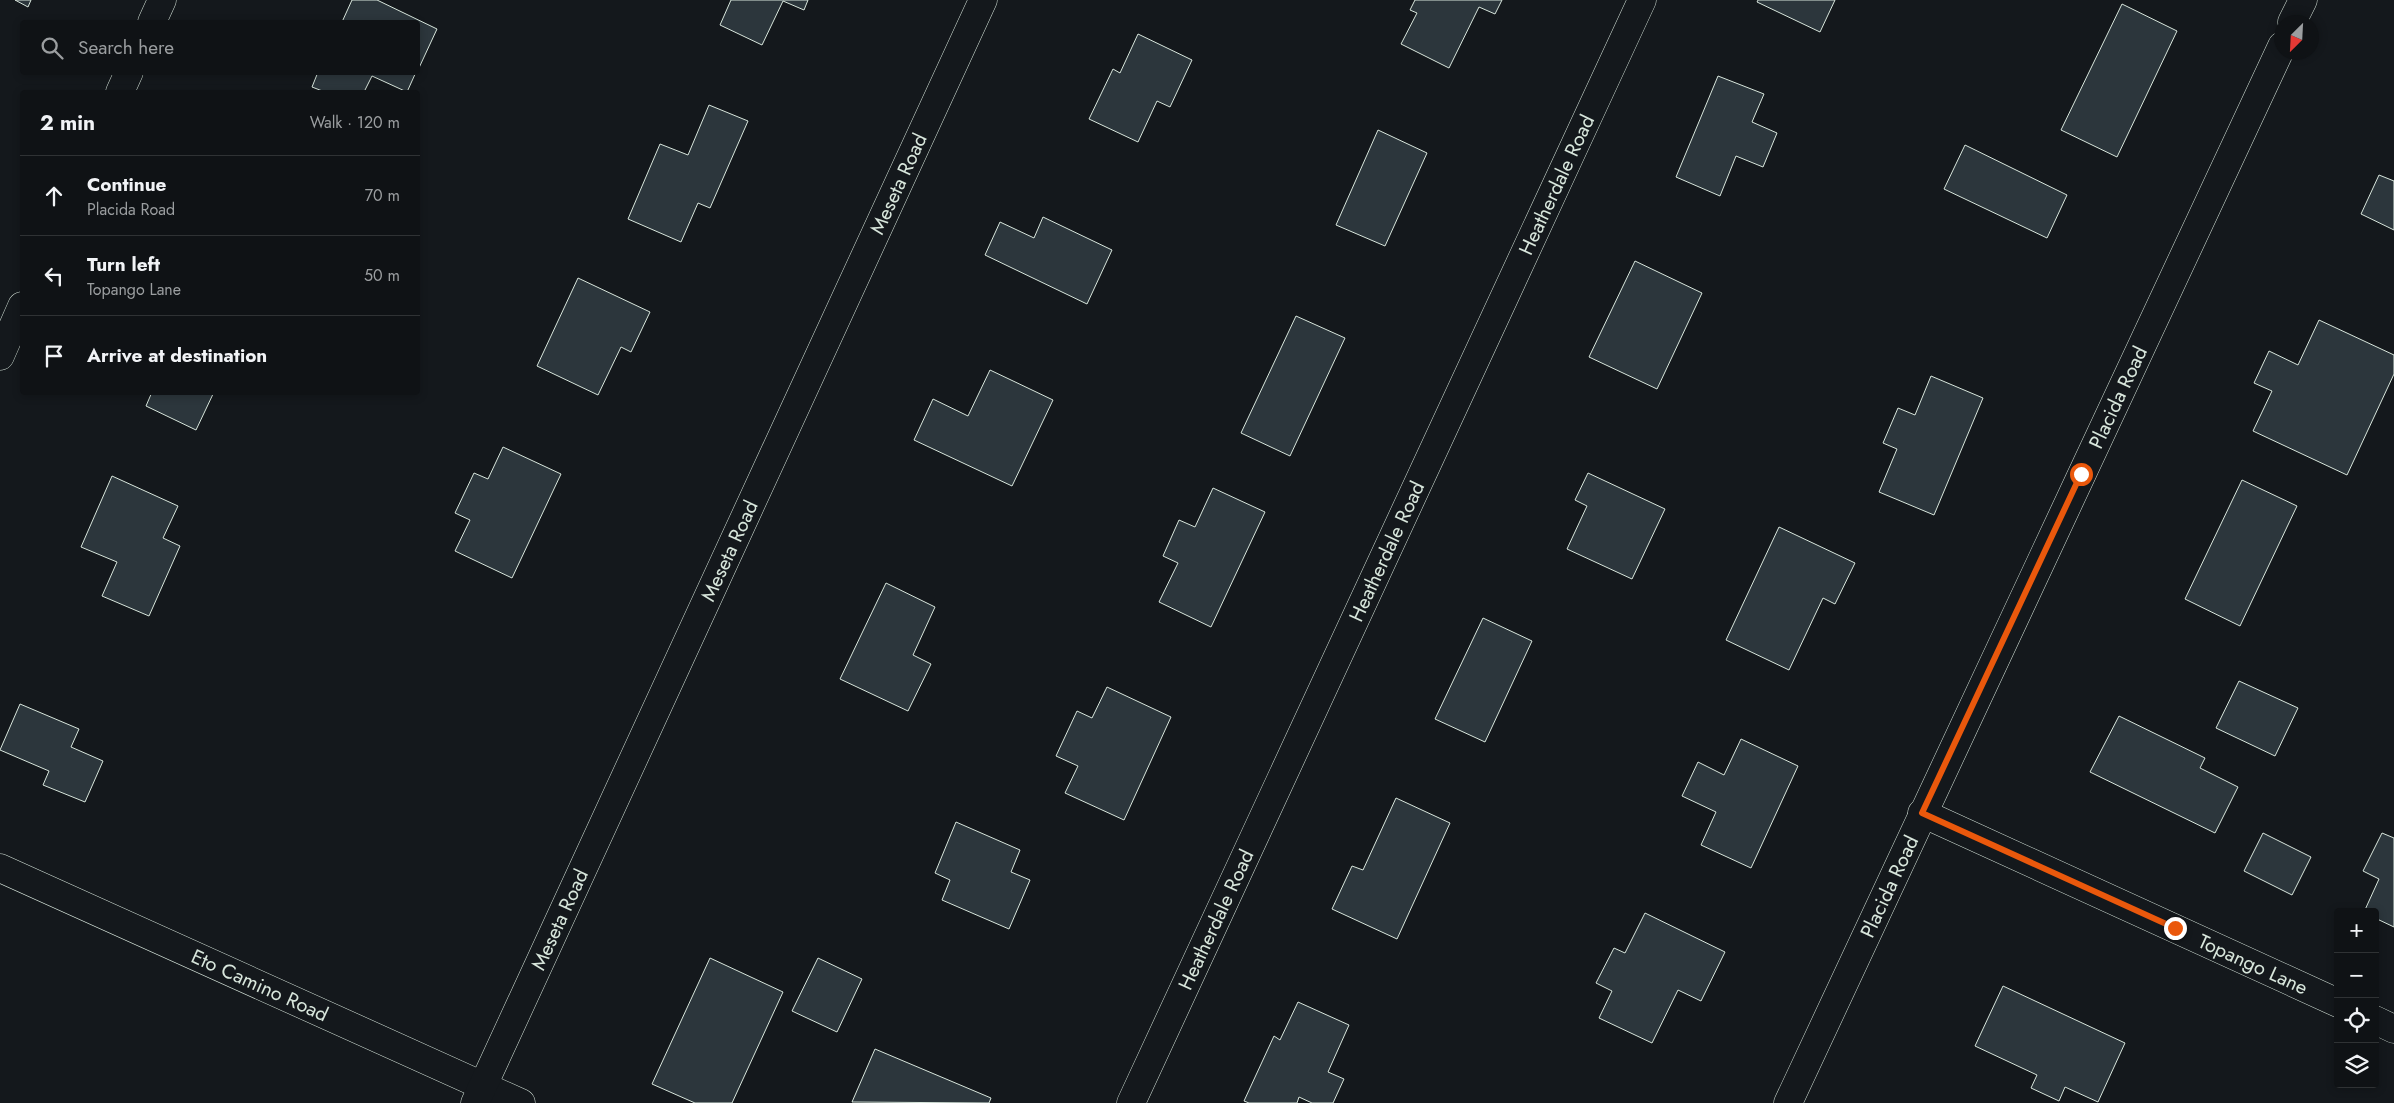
<!DOCTYPE html>
<meta charset="utf-8">
<style>
body{margin:0;font-family:Jost,sans-serif;background:#1d2022;color:#f1f3f6}
.controls{position:absolute;right:15px;bottom:15px;display:grid;overflow:hidden;border-radius:5px;box-shadow:0 2px 8px #0003}
.controls button{width:45px;height:45px;display:grid;place-items:center;padding:0;border:0;border-bottom:1px solid #2f3234;background:#0f1215;color:#f1f3f6;font:25px sans-serif}
.compass{position:absolute;left:2274px;top:15px;width:45px;height:45px;border-radius:50%;background:#0f1215;box-shadow:0 2px 8px #0003;rotate:204deg}
.stop{position:absolute;width:15px;height:15px;margin:-11px;border:4px solid #ea580c;border-radius:50%;background:#fff}
.stop.end{background:#ea580c;border-color:#fff;box-shadow:0 1px 5px #0008}
.list{margin:0;padding:0;list-style:none}
h2{display:flex;justify-content:space-between;align-items:center;height:65px;margin:0;padding:0 20px;font-size:21px}
h2 small{font-size:16px;font-weight:400;color:#9b9ea0}
.list li{display:grid;grid-template-columns:32px 1fr auto;gap:15px;align-items:center;box-sizing:border-box;height:80px;padding:0 20px;border-top:1px solid #2f3234}
.list b{display:block;font-size:19px;white-space:nowrap}
.list p{margin:0;font-size:16px;white-space:nowrap;color:#9b9ea0}
.list em{font-size:16px;font-style:normal;color:#9b9ea0}
.icon{flex:none;width:28px;height:28px;fill:none;stroke:currentColor;stroke-width:2;stroke-linecap:round;stroke-linejoin:round}
.map{position:relative;flex:none;width:2394px;height:1103px;overflow:hidden}
.search{position:absolute;background:#0f1215;box-shadow:0 2px 8px #0003;left:20px;top:20px;width:400px;height:55px;display:flex;align-items:center;gap:12px;box-sizing:border-box;padding:0 18px;border-radius:5px;color:#9b9ea0;font-size:19px}
.panel{position:absolute;background:#0f1215;box-shadow:0 2px 8px #0003;left:20px;top:90px;width:400px;height:305px;border-radius:5px}
.map>svg:first-child{display:block}
.building{fill:#2c363c;stroke:#d8e6dc}
.lines{fill:none;stroke-linecap:round;stroke-linejoin:round}
.minor-casing{stroke:#d8e6dc;stroke-width:29}
.minor{stroke:#14181c;stroke-width:28}
.route{stroke:#ea580c;stroke-width:6}
.labels{text-anchor:middle;dominant-baseline:central;stroke-width:4;stroke-linejoin:round;paint-order:stroke}
.street-label{font-size:20px;fill:#d8e6dc;stroke:#14181c}
</style>
<div class="map">
<svg width="2394" height="1103" viewBox="0 0 2394 1103">
<rect width="100%" height="100%" fill="#14181c"/>
<!-- building -->
<path class="building" d="M15 0H31L28 7Z
M352 0H377L437 29 418 70V22H342Z
M731 0H808L804 10 783 1 762 45 720 25Z
M1415 0H1502L1495 14 1479 7 1449 68 1401 44 1417 13 1410 10Z
M1758 0H1835L1820 32 1757 2Z
M2122 4 2177 31 2117 157 2061 130Z
M1138 34 1192 60 1170 107 1157 101 1138 142 1089 119 1113 69 1120 73Z
M318 72H416L407 92 372 76 364 92H325L312 87Z
M1718 76 1764 94 1752 122 1777 133 1763 167 1736 156 1720 196 1676 177Z
M709 105 748 121 710 208 698 203 681 242 628 219 660 144 688 155Z
M1378 130 1427 153 1385 246 1336 225Z
M1965 145 2067 195 2047 238 1944 189Z
M2379 175 2394 181V230L2361 214Z
M1043 217 1112 250 1087 304 985 255 1000 222 1034 238Z
M1635 261 1702 293 1657 389 1589 357Z
M578 278 650 312 631 352 621 347 598 395 537 366Z
M1296 316 1345 338 1290 456 1241 433Z
M2319 320 2394 355V374L2347 475 2253 431 2272 391 2254 383 2269 351 2298 365Z
M990 370 1053 400 1012 486 914 440 933 399 968 416Z
M1931 376 1983 398 1934 515 1879 492 1897 449 1883 443 1898 408 1915 415Z
M152 392H214L196 430 146 406Z
M503 447 561 474 512 578 455 551 470 520 455 513 474 473 488 479Z
M1588 473 1665 509 1632 579 1567 549 1587 506 1575 500Z
M112 476 178 506 163 538 180 546 149 616 102 596 117 562 81 547Z
M2242 480 2297 506 2240 626 2185 599Z
M1213 488 1265 512 1211 627 1159 602 1178 563 1163 556 1179 520 1195 527Z
M1779 527 1855 563 1835 604 1823 598 1789 670 1726 640Z
M886 583 935 607 913 655 931 664 908 711 840 679Z
M1483 618 1532 641 1485 742 1435 719Z
M2239 681 2298 708 2275 756 2216 728Z
M1107 687 1171 717 1124 820 1065 793 1078 766 1056 756 1077 711 1092 718Z
M20 704 79 729 71 747 103 761 85 802 43 785 49 771 0 750Z
M2119 716 2205 758 2200 768 2238 787 2215 833 2090 772Z
M1741 739 1798 766 1751 868 1701 845 1716 812 1682 796 1698 762 1724 775Z
M1396 798 1450 823 1397 939 1332 909 1352 866 1363 870Z
M956 822 1020 850 1011 872 1030 880 1009 929 942 900 950 880 935 873Z
M2263 833 2311 857 2292 895 2244 871Z
M2382 833 2394 838V927L2375 918V912H2364L2379 879 2363 871Z
M1645 913 1725 952 1701 1001 1678 990 1652 1043 1599 1018 1612 991 1596 983 1614 948 1625 953Z
M710 958 783 992 732 1103H695L652 1084Z
M818 958 862 979 837 1032 792 1011Z
M2003 986 2125 1043 2098 1102 2065 1087 2059 1101 2031 1088 2037 1075 1975 1046Z
M1298 1002 1349 1025 1328 1072 1344 1079 1333 1103H1312L1299 1097 1297 1103H1249L1244 1101 1274 1036 1280 1040Z
M875 1049 991 1098 989 1103 852 1102Z"/>
<g class="lines">
<!-- minor casing -->
<g class="minor-casing">
<g id="minor">
<path d="M152 22 162 0"/>
<path d="M2292 22 2303 0"/>
<path d="M120 92 129 72"/>
<path d="M0 356 22 306"/>
<path id="s1" d="M1922 813 2338 1003"/>
<path id="s2" d="M0 868 521 1103"/>
<path d="M2375 1020 2394 1029"/>
<path id="s3" d="M475 1103 983 0"/>
<path id="s4" d="M1131 1103 1642 0"/>
<path id="s5" d="M1788 1103 2282 46"/>
</g>
</g>
<!-- minor -->
<use href="#minor" class="minor"/>
</g>
<g class="lines">
<!-- route -->
<path class="route" d="M2081 474 1922 813 2175 928"/>
</g>
<g class="labels">
<!-- street labels -->
<g class="street-label">
<text stroke="none"><textPath href="#s3" startOffset="1012">Meseta Road</textPath></text>
<text stroke="none"><textPath href="#s4" startOffset="1012">Heatherdale Road</textPath></text>
<text stroke="none"><textPath href="#s5" startOffset="779">Placida Road</textPath></text>
<text stroke="none"><textPath href="#s4" startOffset="608">Heatherdale Road</textPath></text>
<text stroke="none"><textPath href="#s3" startOffset="608">Meseta Road</textPath></text>
<text stroke="none"><textPath href="#s5" startOffset="239">Placida Road</textPath></text>
<text stroke="none"><textPath href="#s3" startOffset="202">Meseta Road</textPath></text>
<text stroke="none"><textPath href="#s4" startOffset="202">Heatherdale Road</textPath></text>
<text stroke="none"><textPath href="#s1" startOffset="364">Topango Lane</textPath></text>
<text stroke="none"><textPath href="#s2" startOffset="285">Eto Camino Road</textPath></text>
</g>
</g>
</svg>
<div class="controls">
<button>+</button>
<button>−</button>
<button><svg class="icon" aria-label="locate" viewBox="0 0 24 24"><circle cx="12" cy="12" r="6"/><path d="M12 2v4M12 18v4M2 12h4M18 12h4"/></svg></button>
<button><svg class="icon" aria-label="layers" viewBox="0 0 24 24"><path d="M12 4l9 5-9 5-9-5zM3 14l9 5 9-5"/></svg></button>
</div>
<svg class="compass" viewBox="-18 -18 36 36"><path d="M0-13l5 13h-10z" fill="#e53935"/><path d="M0 13l5-13h-10z" fill="#9b9ea0"/></svg>
<div class="stop" style="left:2081px;top:474px"></div>
<div class="stop end" style="left:2175px;top:928px"></div>
<div class="search"><svg class="icon" aria-label="search" viewBox="0 0 24 24"><circle cx="10" cy="10" r="6"/><path d="M15 15l6 6"/></svg>Search here</div>
<section class="panel">
<h2>2 min<small>Walk · 120 m</small></h2>
<ul class="list">
<li><svg class="icon" aria-label="ahead" viewBox="0 0 24 24"><path d="M12 20V5M6 11l6-6 6 6"/></svg><div><b>Continue</b><p>Placida Road</p></div><em>70 m</em></li>
<li><svg class="icon" aria-label="left" viewBox="0 0 24 24"><path d="M17 20v-9H6M10 6l-5 5 5 5"/></svg><div><b>Turn left</b><p>Topango Lane</p></div><em>50 m</em></li>
<li><svg class="icon" aria-label="arrive" viewBox="0 0 24 24"><path d="M6 21V4h12l-3 4 3 4H6"/></svg><div><b>Arrive at destination</b></div></li>
</ul>
</section>
</div>
